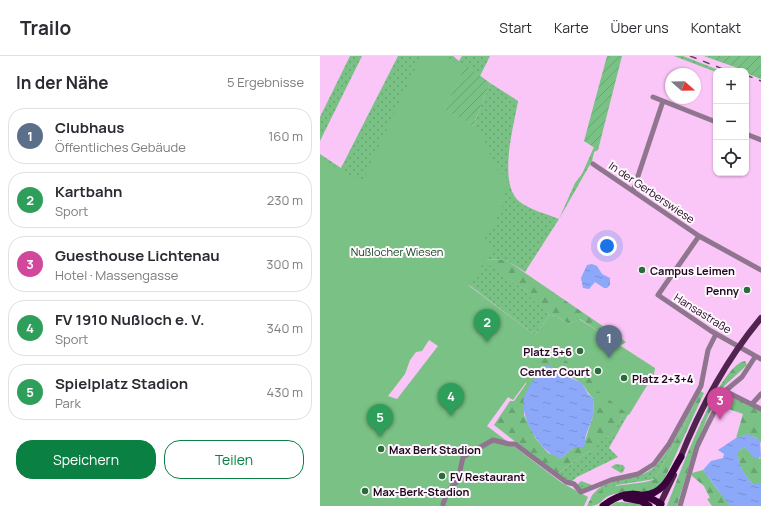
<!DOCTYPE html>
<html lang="de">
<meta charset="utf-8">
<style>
body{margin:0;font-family:Manrope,sans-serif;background:#f2f2f3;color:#2b2b33}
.controls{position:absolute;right:12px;top:12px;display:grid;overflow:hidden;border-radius:8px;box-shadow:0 1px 3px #0004}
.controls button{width:36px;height:36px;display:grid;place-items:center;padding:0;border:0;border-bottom:1px solid #e1e1e2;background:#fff;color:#2b2b33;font:20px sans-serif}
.compass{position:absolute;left:345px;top:12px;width:36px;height:36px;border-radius:50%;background:#fff;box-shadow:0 1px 3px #0004;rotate:110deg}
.you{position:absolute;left:287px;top:190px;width:14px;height:14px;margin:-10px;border:3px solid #fff;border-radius:50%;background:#1a73e8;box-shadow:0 0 0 6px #1a73e833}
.badge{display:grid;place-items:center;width:26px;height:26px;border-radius:50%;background:#0b8043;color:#fff;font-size:13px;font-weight:700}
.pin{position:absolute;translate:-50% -33px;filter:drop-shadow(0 1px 2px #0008)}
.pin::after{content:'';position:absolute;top:21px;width:14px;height:12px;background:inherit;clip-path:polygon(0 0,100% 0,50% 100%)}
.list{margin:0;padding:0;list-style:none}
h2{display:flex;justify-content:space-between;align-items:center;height:52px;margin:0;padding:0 16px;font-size:17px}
h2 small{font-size:13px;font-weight:400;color:#7c7c81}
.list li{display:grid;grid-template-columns:26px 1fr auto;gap:12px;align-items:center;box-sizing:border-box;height:56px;margin:0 8px 8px;padding:0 8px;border:1px solid #e1e1e2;border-radius:16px}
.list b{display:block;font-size:15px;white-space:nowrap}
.list p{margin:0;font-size:13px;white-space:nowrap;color:#7c7c81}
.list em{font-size:13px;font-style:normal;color:#7c7c81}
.actions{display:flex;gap:8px;padding:12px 16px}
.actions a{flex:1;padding:9px 0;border:1px solid #0b8043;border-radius:16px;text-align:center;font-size:14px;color:#0b8043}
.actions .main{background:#0b8043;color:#fff}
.icon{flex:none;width:22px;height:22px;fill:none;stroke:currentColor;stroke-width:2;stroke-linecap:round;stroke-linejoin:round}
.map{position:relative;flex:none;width:441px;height:450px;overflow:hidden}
header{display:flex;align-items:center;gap:24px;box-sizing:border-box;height:56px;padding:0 20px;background:#fff;border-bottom:1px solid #e1e1e2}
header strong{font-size:19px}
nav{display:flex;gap:22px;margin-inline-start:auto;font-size:14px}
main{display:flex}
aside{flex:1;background:#fff}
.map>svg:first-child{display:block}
.grass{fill:url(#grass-dots)}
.forest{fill:url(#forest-firs);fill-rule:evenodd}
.park{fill:#79c184;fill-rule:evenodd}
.garden{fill:url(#garden-furrows)}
.water{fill:url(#water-ripples)}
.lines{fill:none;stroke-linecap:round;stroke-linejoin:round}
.minor{stroke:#90758f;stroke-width:5}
.major{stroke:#512450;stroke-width:6}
.highway{stroke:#3a023a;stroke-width:7}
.rail{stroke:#674565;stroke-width:1.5;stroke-dasharray:7 7;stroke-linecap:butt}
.poi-dot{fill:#296d38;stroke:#fff8fe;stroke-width:1.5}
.labels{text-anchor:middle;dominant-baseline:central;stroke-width:4;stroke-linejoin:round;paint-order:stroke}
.street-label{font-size:11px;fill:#20081f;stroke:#fff8fe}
.park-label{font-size:11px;fill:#0d481d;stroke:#fff8fe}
.poi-label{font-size:11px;font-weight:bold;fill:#20081f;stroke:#fff8fe;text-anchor:start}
</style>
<header>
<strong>Trailo</strong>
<nav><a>Start</a><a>Karte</a><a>Über uns</a><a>Kontakt</a></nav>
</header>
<main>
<aside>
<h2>In der Nähe<small>5 Ergebnisse</small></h2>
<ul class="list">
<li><span class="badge" style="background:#5c6f8a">1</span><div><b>Clubhaus</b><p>Öffentliches Gebäude</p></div><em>160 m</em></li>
<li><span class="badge" style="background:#2e9e5b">2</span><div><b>Kartbahn</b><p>Sport</p></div><em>230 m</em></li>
<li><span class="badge" style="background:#d1479c">3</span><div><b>Guesthouse Lichtenau</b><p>Hotel · Massengasse</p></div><em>300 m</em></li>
<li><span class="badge" style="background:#2e9e5b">4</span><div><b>FV 1910 Nußloch e. V.</b><p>Sport</p></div><em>340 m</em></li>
<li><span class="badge" style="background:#2e9e5b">5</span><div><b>Spielplatz Stadion</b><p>Park</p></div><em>430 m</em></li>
</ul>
<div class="actions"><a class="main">Speichern</a><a>Teilen</a></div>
</aside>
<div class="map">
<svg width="441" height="450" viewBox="0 0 441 450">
<defs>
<pattern id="grass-dots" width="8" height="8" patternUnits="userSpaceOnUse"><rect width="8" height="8" fill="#79c184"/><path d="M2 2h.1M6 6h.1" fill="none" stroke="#68a472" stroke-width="1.8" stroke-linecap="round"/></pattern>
<pattern id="forest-firs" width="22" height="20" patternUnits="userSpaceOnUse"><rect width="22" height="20" fill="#79c184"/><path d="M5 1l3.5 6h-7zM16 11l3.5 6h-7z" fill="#68a472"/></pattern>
<pattern id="garden-furrows" width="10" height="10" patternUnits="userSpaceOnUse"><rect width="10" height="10" fill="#79c184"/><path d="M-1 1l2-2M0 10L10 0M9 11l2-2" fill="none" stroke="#68a472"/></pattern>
<pattern id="water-ripples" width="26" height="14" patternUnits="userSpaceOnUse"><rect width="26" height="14" fill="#8ba8f9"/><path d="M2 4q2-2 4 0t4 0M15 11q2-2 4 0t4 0" fill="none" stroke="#788fd5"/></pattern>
</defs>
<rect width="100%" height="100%" fill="#fac5f7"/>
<!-- grass -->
<path class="grass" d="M30 0H42L0 85V61Z
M78 0H133L139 5 142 0H170L160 20 146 10 124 53 153 70 170 27 198 45C194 70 177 128 200 146 210 154 227 158 239 163L255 127 262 118 274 91 278 94 274 96 272 105 239 163 205 216 186 204 161 203 208 236 209 240 230 259 215 279 149 229 0 368V98L21 112Z
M354 0H363L401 15 396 16Z
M375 346 365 368 335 423 297 429 270 443C283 419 312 428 332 413 348 400 364 365 375 346Z
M302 359 306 362 289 392 298 401 257 421 251 426 237 418 267 396 275 394 279 384 292 379Z
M296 408 303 409 305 412 303 416 301 417 291 411Z
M261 425 272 429 262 434 257 429Z
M296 446 317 447 322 450H290Z"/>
<!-- forest -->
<path class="forest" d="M160 203 186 204 306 286 300 290 260 263 249 268 236 260 230 259 208 240V236Z
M213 280 333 316 306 362 302 359 292 380 286 381 284 386 279 384 276 394 267 396 237 418 174 369 190 345H194L206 328ZM240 314C246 319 258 324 262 328 266 332 268 338 274 343L273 360 263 391H254L242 402 228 397 216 383 204 359V343L218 319Z
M425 305 427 309 402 332 387 362 371 404 357 450H347C358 423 398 309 425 305Z
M380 335 384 337 344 424C340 428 337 433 332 434 319 439 305 434 291 439 279 443 284 450 267 450 278 423 314 432 335 423L365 368Z
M406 338 441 355V387C436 378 424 378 416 382L423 358 400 350Z
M424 391 440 403 441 401V428H433C425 420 417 409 418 396Z
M383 414C392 425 399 438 410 447V450H392L387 443 390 442 384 430 372 420V417Z"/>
<!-- park -->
<path class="park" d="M101 0H126L144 12 124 53 153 70 162 77 174 109 188 124C184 150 179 162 165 183L174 193 148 229 215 279 230 259 236 260 249 268 259 263 335 312 334 318 309 359 275 333 279 328 230 294 193 344 188 341 167 370 242 427 268 441 264 450H0V102L42 126ZM109 284 118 290 77 343 68 340 85 318 90 304 96 296 102 295Z"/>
<!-- garden -->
<path class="garden" d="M287 0H302L278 94 264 85Z
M384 0H441V23L426 17V15Z
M146 9 170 27 153 70 124 53Z"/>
<!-- water -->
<path class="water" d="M272 208 277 210 282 218 290 222V229L287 232H284L275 226 269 233 263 232 261 222 267 209Z
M227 309 240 314 248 321 262 327 268 338 274 343 273 360 265 382 266 388 263 391H254L242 402C222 401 199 360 204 342 207 330 219 317 227 309Z
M428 378 440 384 441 401 435 403 424 391 418 396C417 408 425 420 433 428H441V450H410L383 414 391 405 403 402 404 398 398 394 416 382Z"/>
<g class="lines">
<!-- minor -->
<path class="minor" d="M333 41 396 66
M426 78 441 84
M273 108 379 180 441 214
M313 135 343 45
M379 180 338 239 391 275 441 303
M405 335 441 353
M432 348 441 338
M123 448 128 435 138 424 143 401 173 384 189 388H195L246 426 254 428 261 436 291 424 318 418 334 408 349 388 381 330 388 294 396 278
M360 450 377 391 388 368 405 335 422 321 435 301"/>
<!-- major -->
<path class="major" d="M359 405C380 352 405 305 441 262
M339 450 354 419"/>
<!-- highway -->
<path class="highway" d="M324 439C345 438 351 417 361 401
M306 442 321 445 329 450
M283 450C303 434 320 435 341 448"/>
<!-- rail -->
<path class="rail" d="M370 0 408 15
M426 19 441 25"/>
</g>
<!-- markers -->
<g class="poi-dot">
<circle cx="322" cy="214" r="4"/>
<circle cx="427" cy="234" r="4"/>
<circle cx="260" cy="295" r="4"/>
<circle cx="278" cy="315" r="4"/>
<circle cx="304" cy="322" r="4"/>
<circle cx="61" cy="393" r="4"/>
<circle cx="122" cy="420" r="4"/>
<circle cx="45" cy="435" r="4"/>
</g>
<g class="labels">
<!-- street labels -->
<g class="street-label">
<text transform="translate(332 136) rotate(34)">In der Gerberswiese</text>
<text transform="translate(383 257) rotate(32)">Hansastraße</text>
</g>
<!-- park labels -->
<g class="park-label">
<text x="77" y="195">Nußlocher Wiesen</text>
</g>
<!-- poi labels -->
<g class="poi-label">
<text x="330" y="214">Campus Leimen</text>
<text x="419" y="234" text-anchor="end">Penny</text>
<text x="252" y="295" text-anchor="end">Platz 5+6</text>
<text x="270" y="315" text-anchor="end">Center Court</text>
<text x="312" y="322">Platz 2+3+4</text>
<text x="69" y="393">Max Berk Stadion</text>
<text x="130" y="420">FV Restaurant</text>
<text x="53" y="435">Max-Berk-Stadion</text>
</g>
</g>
</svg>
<div class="controls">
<button>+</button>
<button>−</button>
<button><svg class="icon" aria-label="locate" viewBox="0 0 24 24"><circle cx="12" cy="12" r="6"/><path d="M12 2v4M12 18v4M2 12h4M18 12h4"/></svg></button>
</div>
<svg class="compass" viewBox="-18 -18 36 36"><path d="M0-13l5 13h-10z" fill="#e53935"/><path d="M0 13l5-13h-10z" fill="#7c7c81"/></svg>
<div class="you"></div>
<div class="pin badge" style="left:289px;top:302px;background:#5c6f8a">1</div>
<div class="pin badge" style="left:167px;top:286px;background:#2e9e5b">2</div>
<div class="pin badge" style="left:400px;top:364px;background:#d1479c">3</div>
<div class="pin badge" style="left:131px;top:360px;background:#2e9e5b">4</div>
<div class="pin badge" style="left:60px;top:381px;background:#2e9e5b">5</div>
</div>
</main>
